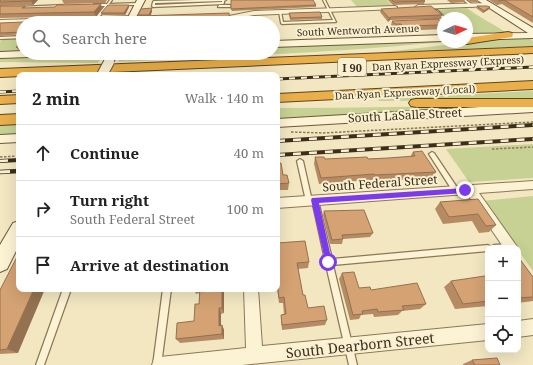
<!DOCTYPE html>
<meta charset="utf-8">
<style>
body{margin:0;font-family:"Noto Serif",serif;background:#f6f6f6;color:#222}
.controls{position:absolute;right:12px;bottom:12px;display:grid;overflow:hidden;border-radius:8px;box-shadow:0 4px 16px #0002}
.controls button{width:36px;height:36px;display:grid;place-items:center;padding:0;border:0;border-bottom:1px solid #e0e0e0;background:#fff;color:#222;font:20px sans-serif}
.compass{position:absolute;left:437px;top:12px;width:36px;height:36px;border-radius:50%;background:#fff;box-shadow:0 4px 16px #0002;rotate:86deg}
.stop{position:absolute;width:12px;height:12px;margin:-9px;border:3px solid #7c3aed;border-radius:50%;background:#fff}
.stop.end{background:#7c3aed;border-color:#fff;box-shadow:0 1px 4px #0008}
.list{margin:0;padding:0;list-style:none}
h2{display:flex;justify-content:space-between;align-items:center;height:52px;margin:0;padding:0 16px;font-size:17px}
h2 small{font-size:13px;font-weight:400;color:#767676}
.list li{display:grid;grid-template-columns:26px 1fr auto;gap:12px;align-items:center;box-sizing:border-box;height:56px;padding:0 16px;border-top:1px solid #e0e0e0}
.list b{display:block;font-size:15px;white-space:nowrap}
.list p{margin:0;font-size:13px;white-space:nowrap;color:#767676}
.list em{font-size:13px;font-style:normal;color:#767676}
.icon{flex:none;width:22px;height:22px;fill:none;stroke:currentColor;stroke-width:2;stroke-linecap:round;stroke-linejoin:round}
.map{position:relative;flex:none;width:533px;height:365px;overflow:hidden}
.search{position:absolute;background:#fff;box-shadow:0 4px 16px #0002;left:16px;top:16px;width:264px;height:44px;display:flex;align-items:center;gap:10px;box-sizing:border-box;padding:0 14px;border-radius:22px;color:#767676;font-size:15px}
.panel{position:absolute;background:#fff;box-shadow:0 4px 16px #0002;left:16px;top:72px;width:264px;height:220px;border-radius:8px}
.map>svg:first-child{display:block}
.green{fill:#c6d193}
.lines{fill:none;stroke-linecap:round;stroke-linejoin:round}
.lane-casing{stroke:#8d7856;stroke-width:2.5}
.street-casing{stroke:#8d7856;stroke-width:2}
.secondary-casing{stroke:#6f583a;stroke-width:2}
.highway-casing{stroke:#5b452b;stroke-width:2}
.path{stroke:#8d7856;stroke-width:1.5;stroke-dasharray:2.5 1.5;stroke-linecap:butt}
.lane{fill:#fcf3d5;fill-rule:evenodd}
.street{fill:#fcf3d5;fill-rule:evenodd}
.secondary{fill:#fcf3d5;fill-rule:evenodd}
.highway{fill:#eaaf49;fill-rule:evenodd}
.rail-far2-casing{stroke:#3c2e1c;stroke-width:3}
.rail-far1-casing{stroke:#3c2e1c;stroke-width:4}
.rail-casing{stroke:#3c2e1c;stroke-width:4.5}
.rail-far2{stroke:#f9f0d1;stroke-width:2;stroke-dasharray:6;stroke-linecap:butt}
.rail-far1{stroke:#f9f0d1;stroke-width:2.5;stroke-dasharray:8;stroke-linecap:butt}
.rail{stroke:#f9f0d1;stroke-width:3;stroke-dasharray:10;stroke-linecap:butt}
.secondary-bridge-casing{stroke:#6f583a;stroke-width:12;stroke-linecap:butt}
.secondary-bridge{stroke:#fcf3d5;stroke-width:10}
.wall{fill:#b68b63}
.shaded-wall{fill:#947150}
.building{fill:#d4a273;stroke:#947150}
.route{fill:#7c3aed}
.labels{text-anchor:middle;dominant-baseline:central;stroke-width:4;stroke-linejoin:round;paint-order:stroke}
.far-street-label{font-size:10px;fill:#3c2e1c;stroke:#f9f0d1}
.shield{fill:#f9f0d1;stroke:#756852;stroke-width:1}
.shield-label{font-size:11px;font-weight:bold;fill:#3c2e1c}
.street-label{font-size:12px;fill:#3c2e1c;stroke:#f9f0d1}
.near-street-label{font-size:14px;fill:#3c2e1c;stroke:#f9f0d1}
</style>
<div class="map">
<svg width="533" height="365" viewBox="0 0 533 365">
<rect width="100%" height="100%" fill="#f2e7c1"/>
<!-- green -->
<path class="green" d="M351 0H387L394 7 358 8Z
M467 8C480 18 492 23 505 32L467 34V18H446L435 10Z
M23 28V44L16 52H0V42L4 39 11 38Z
M529 38 533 41V46L385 52 497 39Z
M443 39V42C335 53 226 56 118 62L123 53H273V46Z
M104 53 98 63 0 62V57Z
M533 91V100L379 101 378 99Z
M520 105 277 119V108C358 108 439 106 520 105Z
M19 121V134L0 135V123Z
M533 144V178L469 182 446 149Z
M533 196V271L518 250V248L482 201Z"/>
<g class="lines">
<!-- lane casing -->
<g class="lane-casing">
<path id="lane" d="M110 0H112L109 4 139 3 140 4 139 5H108L98 19H96V17L105 6H95L94 4H107Z
M197 0H226L224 1V3L223 4 153 7 152 6 153 2 154 1ZM222 1V2L155 5V3Z
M323 0H325L336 22 282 24 281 23 279 12 280 11 281 12 283 22 333 20Z
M463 0H466L474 6 472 7Z
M63 5 64 7 19 9 18 8 19 7Z
M219 5H230L231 6 230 7H218Z
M435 10H437L445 18 443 19 435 12Z
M23 36V38L0 39V37Z
M432 152 434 153 458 189 459 191 458 193H454L429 154Z
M300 159 303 161 312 201 311 203H307L306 201 297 161Z
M313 198H317L318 200 332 259 488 245 490 246 491 247 492 246 494 245 509 244 511 245 512 247V248H488V251L333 265 357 365H349L326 265 325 262V260L312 200Z
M63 289H71L44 365H36Z
M163 289H171L161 365H153Z"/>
</g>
<!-- street casing -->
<g class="street-casing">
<path id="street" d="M489 3 491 4V6L418 9 415 7 418 5Z
M395 6 397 7V9L254 15 227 20 217 21 214 19 254 11Z
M134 16V18L132 19 0 24V20Z
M533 181V189L479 193 518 248H504L467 194 277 208V198Z
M244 289H258L262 346 488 324V340L242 365H152L154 359 160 357 246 348Z
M533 319V335L518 337V321Z"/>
</g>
<!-- secondary casing -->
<g class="secondary-casing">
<path id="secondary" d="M137 0H145L133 23H125Z
M477 0H486L533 28V38L467 40V34L528 33Z
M443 35V41L273 47V41Z
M23 51V53H64L59 56 0 58V52Z
M109 53H119L112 64 109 65 104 62Z
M533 104V112L277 127V119Z
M19 134V142L0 143V135Z
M19 221V245L7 269 0 272V245L13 223Z"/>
</g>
<!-- highway casing -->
<g class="highway-casing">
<path id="highway" d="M508 32 512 33 513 35 512 37 467 44 462 42H467V38Z
M533 47V53L0 77V69Z
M533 81V89L277 102V94Z
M19 95V103L0 104V96Z
M416 99H533V107H416L411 106 409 103 411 100Z
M19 114V124L0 125V115Z"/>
</g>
<!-- path -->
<path class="path" d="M291 132 323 133 533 122
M492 149 533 147
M0 157 19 156"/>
<!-- lane -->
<use href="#lane" class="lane"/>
<!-- street -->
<use href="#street" class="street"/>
<!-- secondary -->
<use href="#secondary" class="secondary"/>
<!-- highway -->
<use href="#highway" class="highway"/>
<!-- rail-far2 casing -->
<g class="rail-far2-casing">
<path id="rail-far2" d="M277 79 533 67
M0 92 19 91"/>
</g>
<!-- rail-far1 casing -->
<g class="rail-far1-casing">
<path id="rail-far1" d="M277 141 533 125
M277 155 533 139
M0 161 19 160"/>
</g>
<!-- rail casing -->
<g class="rail-casing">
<path id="rail" d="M0 172 19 171"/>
</g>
<!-- rail-far2 -->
<use href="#rail-far2" class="rail-far2"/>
<!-- rail-far1 -->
<use href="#rail-far1" class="rail-far1"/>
<!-- rail -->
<use href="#rail" class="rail"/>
<!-- secondary-bridge casing -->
<g class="secondary-bridge-casing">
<path id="secondary-bridge" d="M102 75 109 62"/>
</g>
<!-- secondary-bridge -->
<use href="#secondary-bridge" class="secondary-bridge"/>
</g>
<!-- wall -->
<path class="wall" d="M0 0H38L33 5 0 6Z
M62 0H107L105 3 64 4Z
M388 0H424L425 1 424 4 393 5Z
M447 0H465L464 2 451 3Z
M468 0H478L477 2H471Z
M489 0H533V23L502 4 497 5Z
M316 5V7L232 11 231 9Z
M0 6H25L26 8H102L96 16 0 18Z
M477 6 490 7 489 9 483 13 476 8Z
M129 7 125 15H102L101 13Z
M381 9 442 15 440 19 390 20 388 22 380 12Z
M152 11 150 16 245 23 138 18V15Z
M289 13 322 17V19L290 20 289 15Z
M121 21 120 23H23V34L0 36V23Z
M392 21 443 23V28L442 29 402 31 400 28 394 29 391 25Z
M23 41V50H18L16 47Z
M413 152 436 172 432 178 372 182V180L319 184 314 164 315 157 325 159H368L410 157Z
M277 163 283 175 289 183 288 190H277Z
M478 199 496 225 489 232 479 233 472 221 443 224 435 209 440 202Z
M324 211 373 233 370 237 343 239 342 244H330L323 215Z
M277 243 309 262 308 268 298 269 303 295 308 308 327 320 325 325 282 330 281 320V315H284L283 303H279L277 289V275H278L277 267Z
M518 258 533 277V301L518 303Z
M342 273 359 288 371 290 426 304 420 309 402 311 398 315 374 317 373 314 361 315 359 319 350 320 339 279Z
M487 279H488V306L455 309 444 287 451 281Z
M194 289H224V313L221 314V325H222L224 330V339L180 343 176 339 194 321 199 304V293L196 294Z
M0 290 18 353 0 354Z
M472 360 500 365H463V364Z"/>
<!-- shaded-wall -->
<path class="shaded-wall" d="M32 0H38L33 5 31 1Z
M101 4 102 8 96 16 94 12Z
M129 5V7L125 15 124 13Z
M490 7 489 9 483 13 484 11Z
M152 8V11L150 18 149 15Z
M391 17 390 20 388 22 389 18Z
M120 18 121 21 120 23H117Z
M34 289H45L18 353 7 349Z
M222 289H224V313L222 308Z
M219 308 221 314V330L219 326Z
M222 325 224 330V339L222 334Z"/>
<!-- building -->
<path class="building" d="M0 0H32L31 1 0 2Z
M231 0H313L316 5 231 9Z
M392 0H424L425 1 394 2Z
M498 0H533V17L504 0 499 1Z
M101 4 94 12 0 14V6H25L22 8 55 7 57 5Z
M108 5H129L124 13H101Z
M431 6 442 15 391 17 389 18 381 9Z
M477 6H487L490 7 484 11Z
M152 8 149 15H138L141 9Z
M320 12 322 17 291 18 289 13Z
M229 13 230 22 245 21V23H136L139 16Z
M120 18 117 23H23V32L0 33V23Z
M438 19 443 23V25L403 26 401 24H395L392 21Z
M23 41V47H16Z
M422 151 436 172 375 175 374 174 321 178 315 157H324L325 159 367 157 368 159 388 158 415 156 413 152Z
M277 163H281L283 175H287L289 183 277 184Z
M478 199 496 225 486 226 478 214 449 217 440 202Z
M364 210 373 233 342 235 343 239 332 240 324 211Z
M305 241 309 262 297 263 303 295H305L308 308 324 306 327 320 282 325 281 315 286 314 284 297 279 298 277 280V275H279L277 258V243Z
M19 253V289H34L7 349 0 350V290Z
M518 258H519L533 277V297L518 298Z
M354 272 359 288 370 287 371 290 417 283 426 304 402 306 404 310 378 312 377 309 362 311 363 314 353 315 342 273Z
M485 276 487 279H488V301L463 304 451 281Z
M200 289H222V308H219V326L222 325V334L176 339 177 323 194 321 195 304H199Z
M497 358 500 365H475L472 360Z"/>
<!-- route -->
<path class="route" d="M465 188 468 190 465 193 319 203 332 262 331 264H326L311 200 312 198Z"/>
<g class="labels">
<!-- far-street labels -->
<g class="far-street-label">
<text transform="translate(358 30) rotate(-2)">South Wentworth Avenue</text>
<text transform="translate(448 63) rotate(-3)">Dan Ryan Expressway (Express)</text>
<text transform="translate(405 92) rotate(-3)">Dan Ryan Expressway (Local)</text>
</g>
<!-- shield labels -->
<rect class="shield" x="338" y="58" width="28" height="18" rx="3"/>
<g class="shield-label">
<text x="352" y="67">I 90</text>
</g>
<!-- street labels -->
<g class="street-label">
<text transform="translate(405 115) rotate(-3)">South LaSalle Street</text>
<text transform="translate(380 183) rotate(-4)">South Federal Street</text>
</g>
<!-- near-street labels -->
<g class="near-street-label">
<text transform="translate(360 345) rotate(-6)">South Dearborn Street</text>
</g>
</g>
</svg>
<div class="controls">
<button>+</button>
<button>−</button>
<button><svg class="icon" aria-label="locate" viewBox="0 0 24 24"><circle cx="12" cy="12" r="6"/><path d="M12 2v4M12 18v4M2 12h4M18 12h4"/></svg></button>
</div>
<svg class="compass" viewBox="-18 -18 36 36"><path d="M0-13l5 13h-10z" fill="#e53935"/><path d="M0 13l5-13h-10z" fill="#767676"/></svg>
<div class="stop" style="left:328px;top:262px"></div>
<div class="stop end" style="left:465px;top:190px"></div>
<div class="search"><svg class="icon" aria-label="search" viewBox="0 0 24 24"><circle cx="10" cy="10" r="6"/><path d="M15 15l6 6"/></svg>Search here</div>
<section class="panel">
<h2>2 min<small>Walk · 140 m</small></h2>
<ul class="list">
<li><svg class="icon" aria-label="ahead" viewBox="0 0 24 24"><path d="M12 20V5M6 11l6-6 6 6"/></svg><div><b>Continue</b></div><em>40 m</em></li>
<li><svg class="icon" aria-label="right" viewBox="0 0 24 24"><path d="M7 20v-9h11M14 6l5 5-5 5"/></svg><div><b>Turn right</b><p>South Federal Street</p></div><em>100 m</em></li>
<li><svg class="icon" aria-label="arrive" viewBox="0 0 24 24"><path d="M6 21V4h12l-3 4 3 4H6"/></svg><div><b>Arrive at destination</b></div></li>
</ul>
</section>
</div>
